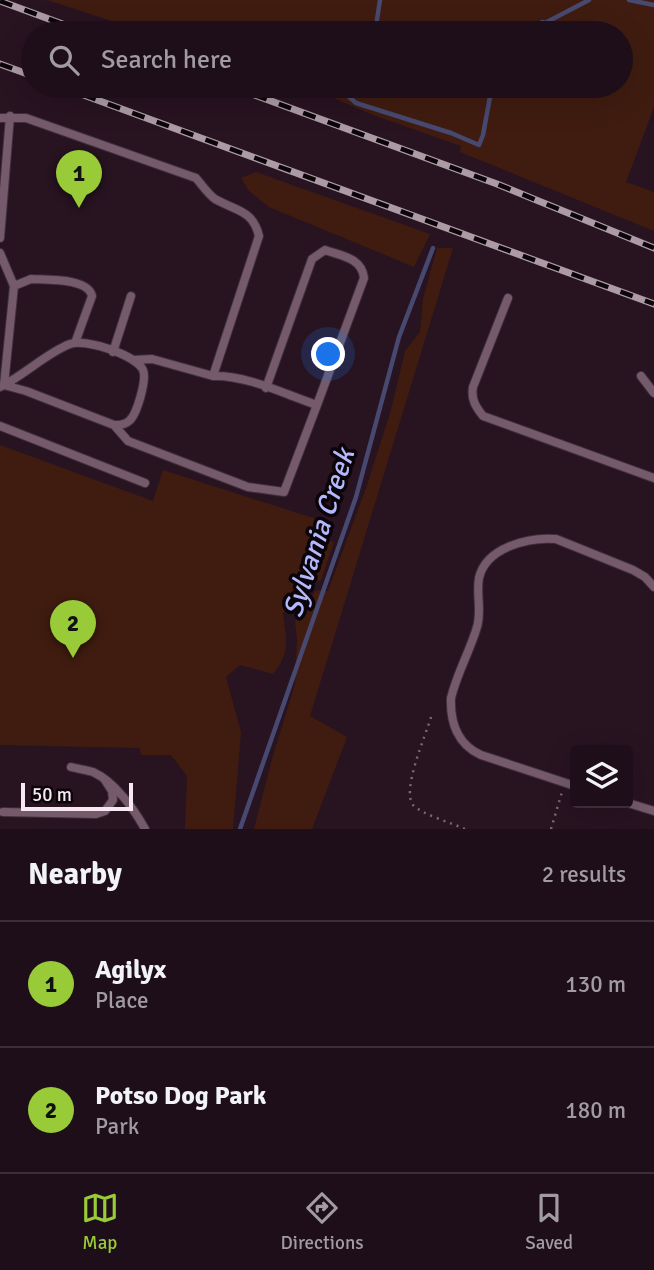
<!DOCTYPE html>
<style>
body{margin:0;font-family:Signika,sans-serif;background:#2b1c26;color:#f1f3f6}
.controls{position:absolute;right:21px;bottom:21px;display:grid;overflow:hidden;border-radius:7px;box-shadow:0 7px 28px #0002}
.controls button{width:63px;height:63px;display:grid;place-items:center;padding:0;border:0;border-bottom:2px solid #3c2e38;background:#1e0e19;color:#f1f3f6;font:35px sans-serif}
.scale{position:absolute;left:21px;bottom:18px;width:112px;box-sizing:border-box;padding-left:7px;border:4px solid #f7e8f1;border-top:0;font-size:19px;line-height:24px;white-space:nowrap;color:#f7e8f1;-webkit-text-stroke:5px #0b0408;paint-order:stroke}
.you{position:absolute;left:329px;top:355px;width:24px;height:24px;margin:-18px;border:5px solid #fff;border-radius:50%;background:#1a73e8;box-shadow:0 0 0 10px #1a73e833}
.badge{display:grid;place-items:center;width:46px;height:46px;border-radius:50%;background:#98cb37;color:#111;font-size:23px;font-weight:700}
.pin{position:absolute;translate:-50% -58px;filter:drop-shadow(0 2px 4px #0008)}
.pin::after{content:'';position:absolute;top:37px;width:24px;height:21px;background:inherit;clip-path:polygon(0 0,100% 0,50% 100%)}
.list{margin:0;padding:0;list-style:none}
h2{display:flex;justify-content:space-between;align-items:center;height:91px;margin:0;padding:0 28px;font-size:30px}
h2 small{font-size:23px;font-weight:400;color:#a19ca2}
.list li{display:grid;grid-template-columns:46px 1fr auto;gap:21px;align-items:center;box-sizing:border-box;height:126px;padding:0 28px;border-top:2px solid #3c2e38}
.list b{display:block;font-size:26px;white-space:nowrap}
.list p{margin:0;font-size:23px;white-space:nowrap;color:#a19ca2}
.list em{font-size:23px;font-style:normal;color:#a19ca2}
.icon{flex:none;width:38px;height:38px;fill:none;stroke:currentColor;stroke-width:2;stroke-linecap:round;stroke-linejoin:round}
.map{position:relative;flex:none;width:654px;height:829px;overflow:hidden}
.search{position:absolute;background:#1e0e19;box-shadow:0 7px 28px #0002;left:21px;right:21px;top:21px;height:77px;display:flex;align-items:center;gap:18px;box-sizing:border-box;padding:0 24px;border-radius:38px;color:#a19ca2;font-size:26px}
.sheet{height:343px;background:#1e0e19}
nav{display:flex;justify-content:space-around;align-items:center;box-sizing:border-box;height:98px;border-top:2px solid #3c2e38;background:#1e0e19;font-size:19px;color:#a19ca2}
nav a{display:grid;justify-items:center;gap:4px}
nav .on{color:#98cb37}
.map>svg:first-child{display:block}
.green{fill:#401c10}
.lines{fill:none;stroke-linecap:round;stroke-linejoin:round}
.stream{stroke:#474971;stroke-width:4.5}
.service-casing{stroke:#3e2f39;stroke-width:10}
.path{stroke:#7b6874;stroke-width:2.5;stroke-dasharray:2 5;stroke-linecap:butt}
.service{stroke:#745a6a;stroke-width:8}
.rail-casing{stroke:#ac9ba5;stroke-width:7}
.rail{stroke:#0b0408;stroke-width:4.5;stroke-dasharray:13;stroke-linecap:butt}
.labels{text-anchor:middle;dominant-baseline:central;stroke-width:7;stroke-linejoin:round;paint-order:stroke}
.water-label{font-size:28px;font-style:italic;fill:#b3b7fc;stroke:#0b0408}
</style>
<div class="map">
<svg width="654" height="829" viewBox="0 0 654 829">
<rect width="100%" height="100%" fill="#281321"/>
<!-- green -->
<path class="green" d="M47 0H654V107L626 182 654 192V231L460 152 461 146 373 115 306 86H621V33H149Z
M256 172 430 234 414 267 269 207 249 191 241 178Z
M437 248H453L310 716 347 737 312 829H254L272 759 295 684 297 639 295 622 302 606 317 590 328 591 366 488 391 410 405 351 420 332 423 299Z
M0 445 153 501 163 470 329 523 323 528V537L334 542 321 580 310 584 283 613C286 640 291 652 273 674L240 665 226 677 241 732 233 829H185L187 776 171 755H141L140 748 0 745Z"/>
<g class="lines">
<!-- stream -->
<path class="stream" d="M629 0 654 5
M375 33 380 0
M526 33 542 22 545 23 589 0
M347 86V95L356 103 451 133 479 145 483 135 492 86
M240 829 356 497 399 337 433 248"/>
<!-- service casing -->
<g class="service-casing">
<path id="service" d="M0 118H26L196 178C202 185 208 194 215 199 236 211 253 210 259 236L213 376 152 359 133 360
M0 238 10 116
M0 253 14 286
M508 298 473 387C471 399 475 406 483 416L654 478
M113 352 131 296
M213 376C247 375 284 394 317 405L364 278C362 258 342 256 325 250L312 259 266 388
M641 376 654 393
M4 385 14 286 31 279C48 280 88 278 92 296L75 343
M0 387C23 376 48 352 70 344 85 338 136 355 143 370 147 379 137 415 129 421 125 425 119 425 114 425L26 391 4 385
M114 425 128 441 248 487 284 492 317 405
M0 426 145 483
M71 767C78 769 87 770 93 772 115 782 134 809 145 829
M575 786 481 755C458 745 450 723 451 698 457 673 470 651 477 627 482 611 476 594 479 578 486 547 529 537 556 539L633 570 645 577 654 587
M628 803 654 811
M3 812 96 814 105 811 113 800 112 791 105 780"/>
</g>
<!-- path -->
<path class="path" d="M431 717C426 735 400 793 414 806 424 815 452 823 465 829
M551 829 562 792"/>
<!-- service -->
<use href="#service" class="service"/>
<!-- rail casing -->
<g class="rail-casing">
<path id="rail" d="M0 1 87 33
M0 64 33 76
M59 86 654 304
M230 86 497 184 654 248"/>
</g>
<!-- rail -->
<use href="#rail" class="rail"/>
</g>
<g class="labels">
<!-- water labels -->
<g class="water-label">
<text transform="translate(319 533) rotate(-72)">Sylvania Creek</text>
</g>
</g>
</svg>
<div class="controls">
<button><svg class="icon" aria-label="layers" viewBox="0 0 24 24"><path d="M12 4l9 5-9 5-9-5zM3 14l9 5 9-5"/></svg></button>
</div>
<div class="scale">50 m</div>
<div class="you"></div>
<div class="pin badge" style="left:79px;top:208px">1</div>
<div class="pin badge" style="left:73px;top:658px">2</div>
<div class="search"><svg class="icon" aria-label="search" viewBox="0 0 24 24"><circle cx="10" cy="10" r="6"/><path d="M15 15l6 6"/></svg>Search here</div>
</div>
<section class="sheet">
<h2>Nearby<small>2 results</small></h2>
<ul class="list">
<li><span class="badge">1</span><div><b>Agilyx</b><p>Place</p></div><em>130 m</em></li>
<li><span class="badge">2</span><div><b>Potso Dog Park</b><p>Park</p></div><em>180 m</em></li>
</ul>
</section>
<nav>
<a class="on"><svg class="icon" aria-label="map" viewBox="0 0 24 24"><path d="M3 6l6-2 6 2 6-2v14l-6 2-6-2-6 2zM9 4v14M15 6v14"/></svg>Map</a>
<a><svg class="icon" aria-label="directions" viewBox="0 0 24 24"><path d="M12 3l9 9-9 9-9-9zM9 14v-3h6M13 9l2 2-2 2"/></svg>Directions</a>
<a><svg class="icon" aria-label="saved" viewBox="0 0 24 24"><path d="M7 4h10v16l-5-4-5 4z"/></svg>Saved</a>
</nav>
